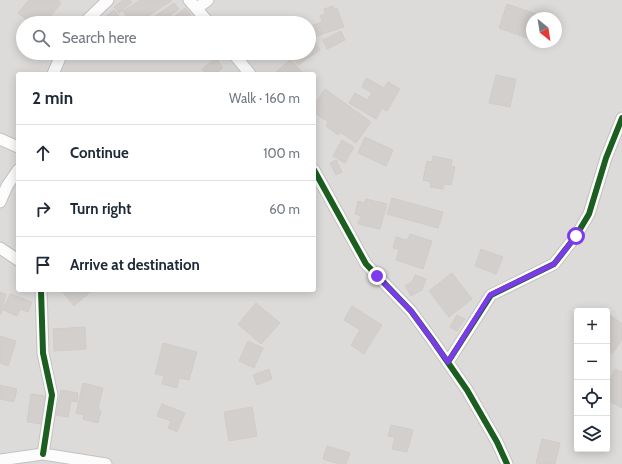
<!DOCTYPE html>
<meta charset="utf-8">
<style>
body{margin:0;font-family:Cabin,sans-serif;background:#f6f6f7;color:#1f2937}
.controls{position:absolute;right:12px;bottom:12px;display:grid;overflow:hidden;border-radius:4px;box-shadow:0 2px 10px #0003}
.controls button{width:36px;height:36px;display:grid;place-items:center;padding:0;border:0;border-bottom:1px solid #e0e1e3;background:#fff;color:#1f2937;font:20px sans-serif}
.compass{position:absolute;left:526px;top:12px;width:36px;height:36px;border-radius:50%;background:#fff;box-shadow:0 2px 10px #0003;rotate:150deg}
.stop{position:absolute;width:12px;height:12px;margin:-9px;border:3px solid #7c3aed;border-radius:50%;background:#fff}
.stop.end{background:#7c3aed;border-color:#fff;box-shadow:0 1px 4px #0008}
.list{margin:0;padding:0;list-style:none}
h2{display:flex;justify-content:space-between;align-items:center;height:52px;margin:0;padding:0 16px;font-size:17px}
h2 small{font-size:13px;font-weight:400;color:#747a83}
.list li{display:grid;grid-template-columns:26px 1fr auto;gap:12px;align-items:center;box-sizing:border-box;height:56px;padding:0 16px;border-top:1px solid #e0e1e3}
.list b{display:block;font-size:15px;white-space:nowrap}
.list em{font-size:13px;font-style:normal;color:#747a83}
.icon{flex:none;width:22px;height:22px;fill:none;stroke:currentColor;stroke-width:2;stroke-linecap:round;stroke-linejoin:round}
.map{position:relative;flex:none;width:622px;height:464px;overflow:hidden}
.search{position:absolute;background:#fff;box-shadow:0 2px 10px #0003;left:16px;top:16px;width:300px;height:44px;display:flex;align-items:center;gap:10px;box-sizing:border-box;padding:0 14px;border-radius:22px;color:#747a83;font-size:15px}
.panel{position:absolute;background:#fff;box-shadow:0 2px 10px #0003;left:16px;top:72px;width:300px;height:220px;border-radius:4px}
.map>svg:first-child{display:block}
.residential{fill:#dddbd9;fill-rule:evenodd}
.building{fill:#d2cfcd;stroke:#d1ccca}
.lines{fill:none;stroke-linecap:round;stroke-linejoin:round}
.street-casing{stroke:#c3c2c0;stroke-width:13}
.street{stroke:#fcfcfc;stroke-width:11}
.cycleway-casing{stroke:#fff;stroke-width:8}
.cycleway{stroke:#1b5e20;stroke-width:6}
.route{stroke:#7c3aed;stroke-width:5}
</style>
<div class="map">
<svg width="622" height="464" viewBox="0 0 622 464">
<rect width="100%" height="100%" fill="#eeebe8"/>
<!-- residential -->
<path class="residential" d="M0 0H622V464H0ZM532 18H556V42H532ZM23 23H309V53H23ZM18 74H314V290H18ZM577 311H607V449H577Z"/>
<!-- building -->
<path class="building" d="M29 0H58L61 3 45 23H31L18 13Z
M123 0H130L132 2 119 13 114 7Z
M140 0H171V1L138 23H131L123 11Z
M174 3 179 9 160 23H145Z
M507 4 536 14 534 18H532V24L527 38 499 28Z
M333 6 334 9 337 8 344 27 314 37 311 26 322 22 320 16 325 14 324 9Z
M185 8 191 15 181 23H166Z
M114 10 124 23H97Z
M341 31 345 40 327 49 323 40Z
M309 34 320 50 298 65 290 53H309Z
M216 58 223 68 215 74H206L202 69Z
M291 59 303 74H277L276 72Z
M496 75 516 79 510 107 489 103Z
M366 78 384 88 388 82 400 89 387 111 382 108 376 119 349 103 355 93 367 100 372 93 362 87Z
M325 89 371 122 356 143 340 132 338 135 326 126 328 122 314 112V105Z
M365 137 393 150 386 166 358 153Z
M342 140 354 147 345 163 333 156Z
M433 156 452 160 451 166 455 167 451 185 444 184 443 189 430 187 431 182 423 180 427 161 432 162Z
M336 160 342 172 336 175 330 163Z
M392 198 443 212 438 228 387 214Z
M366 199 387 204 380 229 358 224 361 216 355 214 358 201 365 203Z
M410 234 432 241 423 269 396 260 399 250 393 248 396 237 407 240Z
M481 249 503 257 496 274 475 266Z
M452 273 472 299 449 317 429 291Z
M415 275 426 279 422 290 411 296 405 286 412 282Z
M61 290H89L90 292 74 306Z
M0 292 6 294 1 314H0Z
M10 294 32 302 28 312 20 309 17 316 3 310Z
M256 303 280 323 261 344 238 324Z
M352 306 382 325 364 354 351 345 360 330 344 320Z
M609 314 622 324V340L612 354 607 350V317Z
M457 315 465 319 457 331 450 327Z
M85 327 86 349 54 351 53 329Z
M0 336 16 341 8 366 0 363Z
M248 341 263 348 254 368 239 361Z
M163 343 197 352 189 380 179 378 177 388 162 384 164 376 155 374Z
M269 369 272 379 257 385 253 375Z
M615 369 622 372V408L607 400V378L610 380Z
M83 383 103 388 98 408 101 411 98 423 83 419 84 415 76 413Z
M0 385 17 389 14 402 0 399Z
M61 390 78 393 77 402 71 401 68 417 56 415Z
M31 394 45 396 41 424 27 422Z
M162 404 185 413 177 432 168 428 171 421 157 416Z
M252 407 257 436 229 441 224 412Z
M391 425 413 430 407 452 392 449 395 437 388 436Z
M542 439 560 443 555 464 536 463Z
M327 446 350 453 346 464H339L323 459Z"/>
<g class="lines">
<!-- street casing -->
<g class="street-casing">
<path id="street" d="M189 0 209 23
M197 8 208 0
M84 23 108 0
M233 53 250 74
M53 74 62 53
M0 139 18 147
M314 170 366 264 411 311 433 341 467 390 497 442 507 464
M0 202 7 186 18 170
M0 248 18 260
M41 290 43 353 52 395 43 454
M448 362 491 295 554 264 576 236 589 214 606 158 622 118
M0 460 43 454 106 464"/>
</g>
<!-- street -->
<use href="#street" class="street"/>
<!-- cycleway casing -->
<g class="cycleway-casing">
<path id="cycleway" d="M314 170 366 264 411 311 433 341 467 390 497 442 507 464
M41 290 43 353 52 395 43 454
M448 362 491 295 554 264 576 236 589 214 606 158 622 118"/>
</g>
<!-- cycleway -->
<use href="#cycleway" class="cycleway"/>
</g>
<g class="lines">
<!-- route -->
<path class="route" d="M377 276 411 311 448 362 490 295 554 264 576 236"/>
</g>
</svg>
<div class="controls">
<button>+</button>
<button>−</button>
<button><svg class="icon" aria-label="locate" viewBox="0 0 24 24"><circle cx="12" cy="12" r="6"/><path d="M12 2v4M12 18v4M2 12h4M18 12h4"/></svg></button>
<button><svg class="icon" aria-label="layers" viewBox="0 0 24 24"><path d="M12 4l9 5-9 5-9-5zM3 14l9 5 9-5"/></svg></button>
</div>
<svg class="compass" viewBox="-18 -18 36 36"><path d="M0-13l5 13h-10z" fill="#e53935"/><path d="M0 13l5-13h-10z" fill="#747a83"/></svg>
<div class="stop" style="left:576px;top:236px"></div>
<div class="stop end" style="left:377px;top:276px"></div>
<div class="search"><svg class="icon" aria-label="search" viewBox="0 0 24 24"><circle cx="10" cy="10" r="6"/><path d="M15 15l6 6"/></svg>Search here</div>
<section class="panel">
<h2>2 min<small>Walk · 160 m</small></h2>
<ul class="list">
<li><svg class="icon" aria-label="ahead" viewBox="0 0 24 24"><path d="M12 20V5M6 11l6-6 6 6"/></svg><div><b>Continue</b></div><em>100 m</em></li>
<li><svg class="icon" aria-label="right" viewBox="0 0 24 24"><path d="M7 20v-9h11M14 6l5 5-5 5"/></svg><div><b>Turn right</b></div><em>60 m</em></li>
<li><svg class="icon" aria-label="arrive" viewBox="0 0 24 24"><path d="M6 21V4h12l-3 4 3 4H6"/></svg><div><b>Arrive at destination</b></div></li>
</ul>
</section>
</div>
